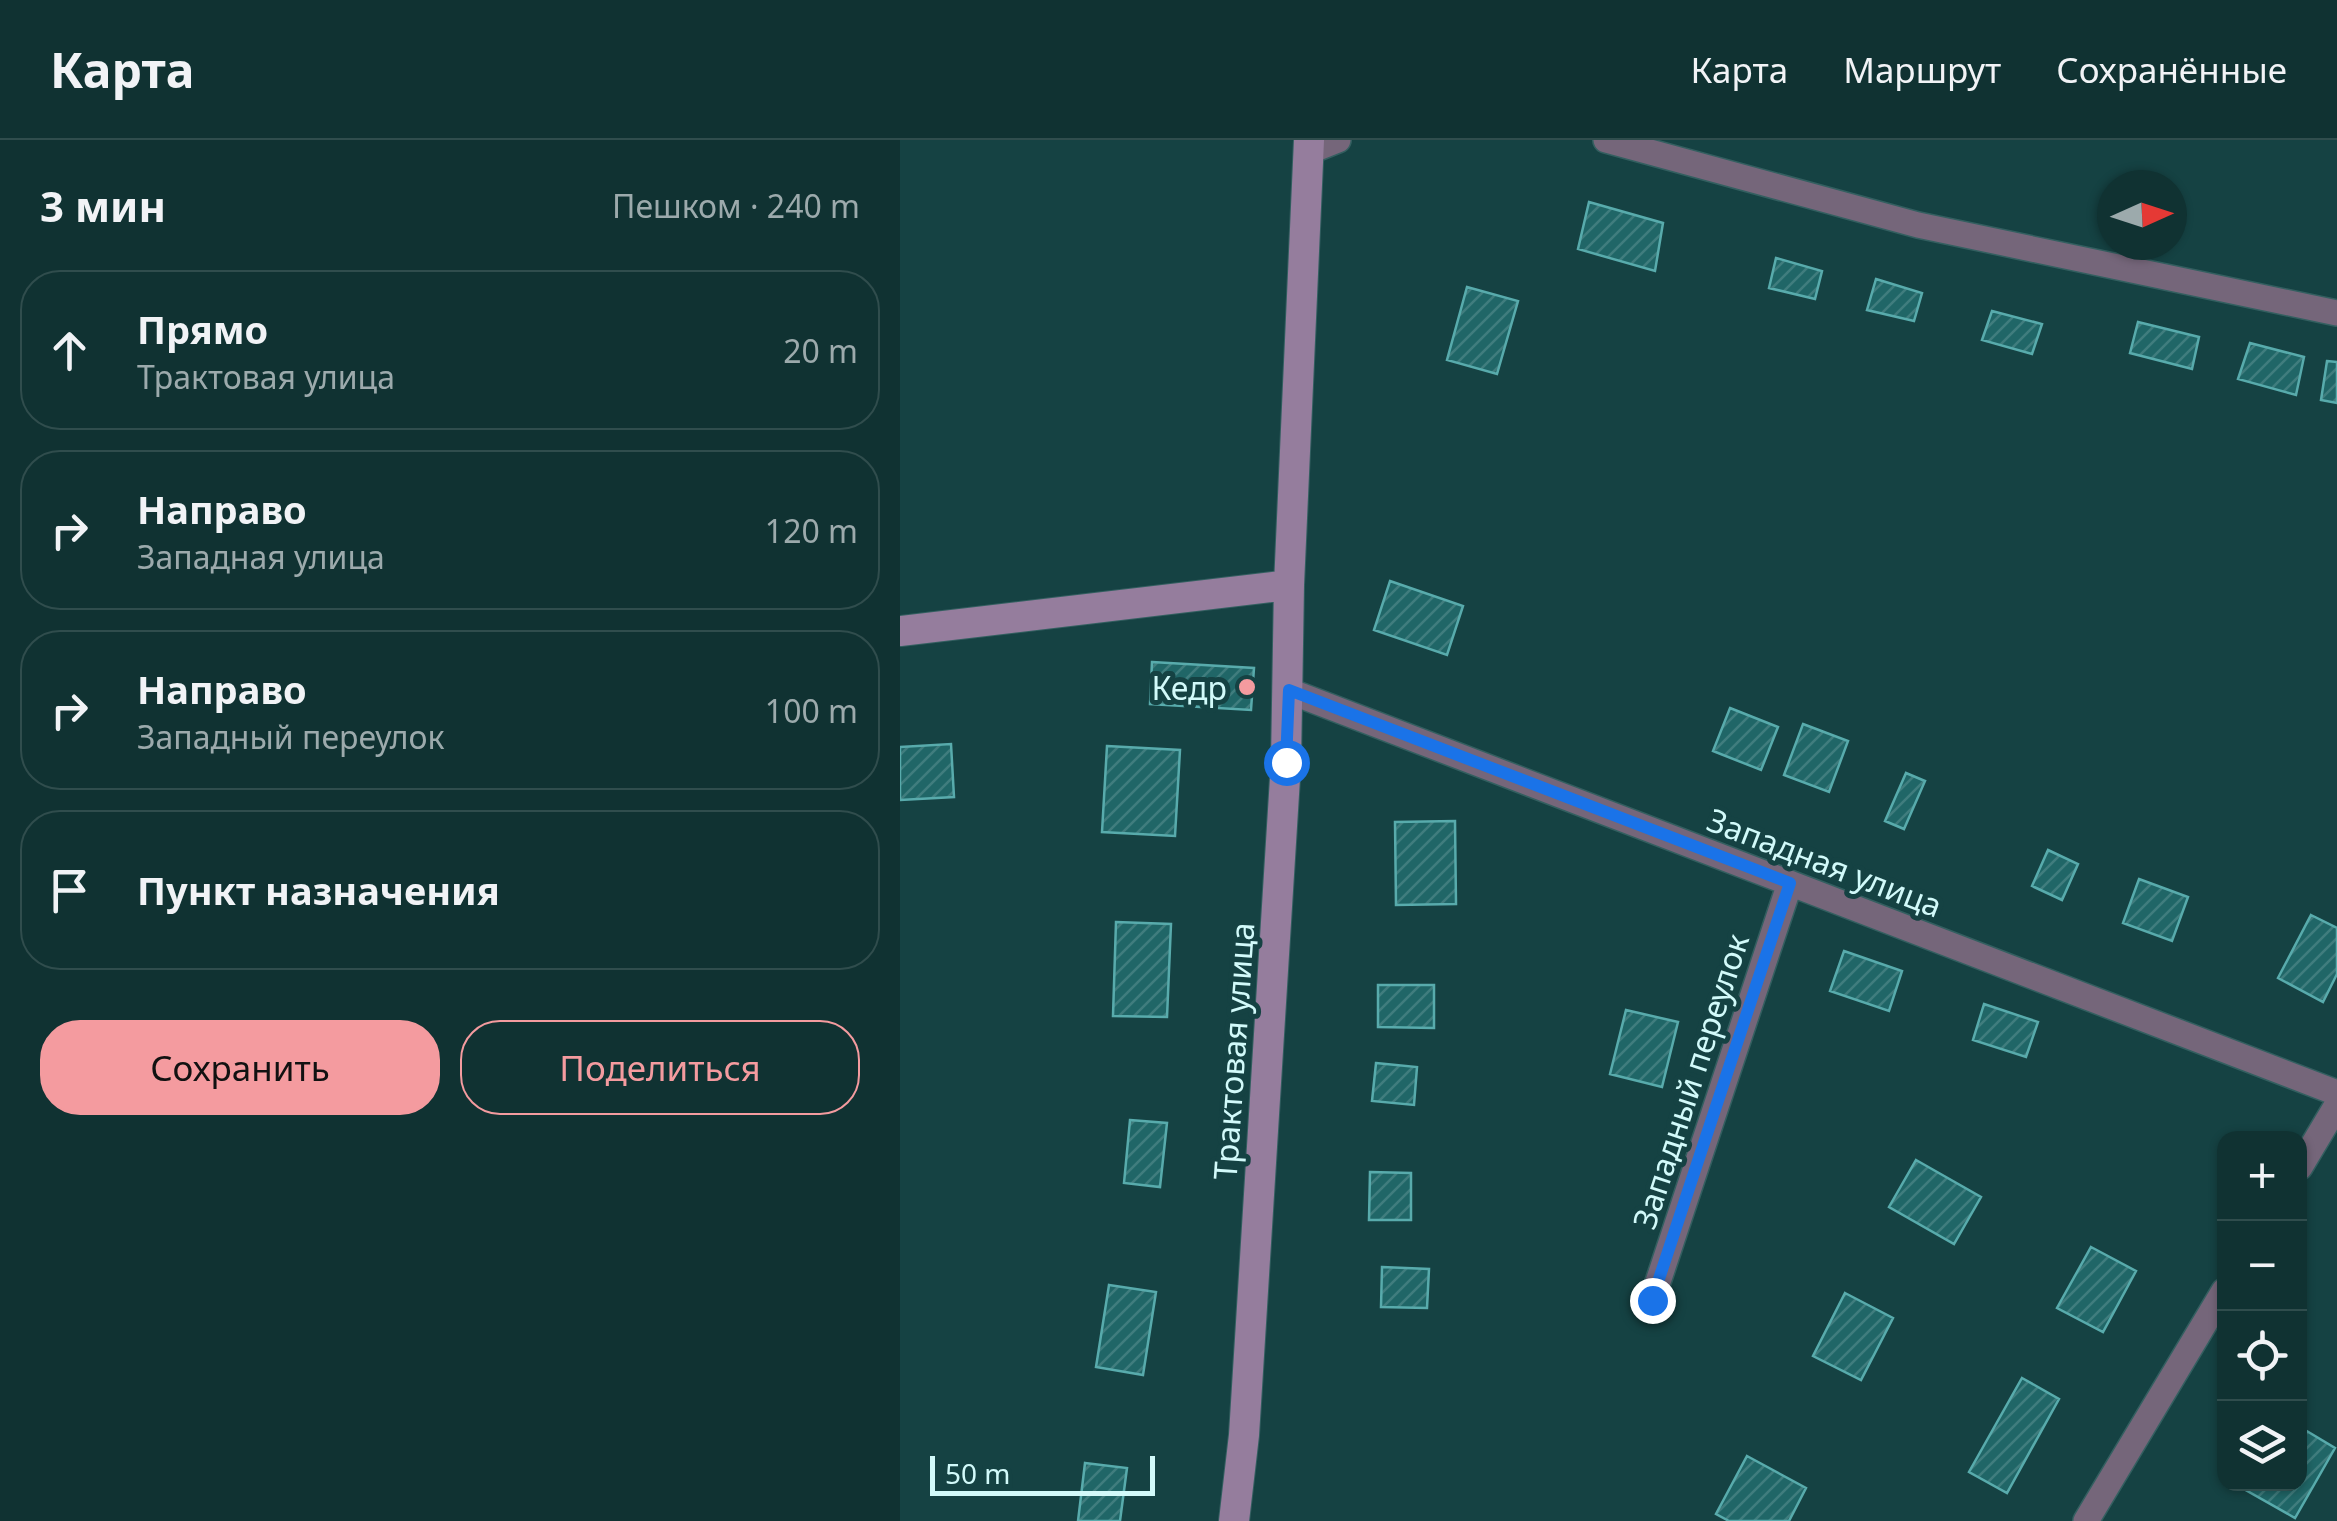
<!DOCTYPE html>
<html lang="ru">
<meta charset="utf-8">
<style>
body{margin:0;font-family:"Noto Sans",sans-serif;background:#193a3a;color:#f1f3f6}
.controls{position:absolute;right:30px;bottom:30px;display:grid;overflow:hidden;border-radius:20px;box-shadow:0 2px 8px #0004}
.controls button{width:90px;height:90px;display:grid;place-items:center;padding:0;border:0;border-bottom:2px solid #304d4d;background:#103232;color:#f1f3f6;font:50px sans-serif}
.compass{position:absolute;left:1197px;top:30px;width:90px;height:90px;border-radius:50%;background:#103232;box-shadow:0 2px 8px #0004;rotate:87deg}
.scale{position:absolute;left:30px;bottom:25px;width:225px;box-sizing:border-box;padding-left:10px;border:5px solid #d2fafa;border-top:0;font-size:28px;line-height:35px;white-space:nowrap;color:#d2fafa;-webkit-text-stroke:8px #154243;paint-order:stroke}
.stop{position:absolute;width:30px;height:30px;margin:-22px;border:8px solid #1a73e8;border-radius:50%;background:#fff}
.stop.end{background:#1a73e8;border-color:#fff;box-shadow:0 2px 10px #0008}
.list{margin:0;padding:0;list-style:none}
h2{display:flex;justify-content:space-between;align-items:center;height:130px;margin:0;padding:0 40px;font-size:42px}
h2 small{font-size:32px;font-weight:400;color:#9caaac}
.list li{display:grid;grid-template-columns:65px 1fr auto;gap:30px;align-items:center;box-sizing:border-box;height:160px;margin:0 20px 20px;padding:0 20px;border:2px solid #304d4d;border-radius:40px}
.list b{display:block;font-size:38px;white-space:nowrap}
.list p{margin:0;font-size:32px;white-space:nowrap;color:#9caaac}
.list em{font-size:32px;font-style:normal;color:#9caaac}
.actions{display:flex;gap:20px;padding:30px 40px}
.actions a{flex:1;padding:22px 0;border:2px solid #f49b9f;border-radius:40px;text-align:center;font-size:35px;color:#f49b9f}
.actions .main{background:#f49b9f;color:#111}
.icon{flex:none;width:55px;height:55px;fill:none;stroke:currentColor;stroke-width:2;stroke-linecap:round;stroke-linejoin:round}
.map{position:relative;flex:none;width:1437px;height:1381px;overflow:hidden}
header{display:flex;align-items:center;gap:60px;box-sizing:border-box;height:140px;padding:0 50px;background:#103232;border-bottom:2px solid #304d4d}
header strong{font-size:48px}
nav{display:flex;gap:55px;margin-inline-start:auto;font-size:35px}
main{display:flex}
aside{flex:1;background:#103232}
.map>svg:first-child{display:block}
.building{fill:url(#building-hatch);stroke:#58abac;stroke-width:2.5}
.lines{fill:none;stroke-linecap:round;stroke-linejoin:round}
.street-casing{stroke:#335f60;stroke-width:28}
.secondary-casing{stroke:#335f60;stroke-width:32}
.street{stroke:#75667a;stroke-width:25}
.secondary{stroke:#957d9d;stroke-width:30}
.route{stroke:#1a73e8;stroke-width:12}
.poi-dot{fill:#f49b9f;stroke:#154243;stroke-width:4}
.labels{text-anchor:middle;dominant-baseline:central;stroke-width:10;stroke-linejoin:round;paint-order:stroke}
.poi-label{font-size:32px;fill:#d2fafa;stroke:#154243;text-anchor:end}
.street-label{font-size:32px;fill:#d2fafa;stroke:#154243}
</style>
<header>
<strong>Карта</strong>
<nav><a>Карта</a><a>Маршрут</a><a>Сохранённые</a></nav>
</header>
<main>
<aside>
<h2>3 мин<small>Пешком · 240 m</small></h2>
<ul class="list">
<li><svg class="icon" aria-label="ahead" viewBox="0 0 24 24"><path d="M12 20V5M6 11l6-6 6 6"/></svg><div><b>Прямо</b><p>Трактовая улица</p></div><em>20 m</em></li>
<li><svg class="icon" aria-label="right" viewBox="0 0 24 24"><path d="M7 20v-9h11M14 6l5 5-5 5"/></svg><div><b>Направо</b><p>Западная улица</p></div><em>120 m</em></li>
<li><svg class="icon" aria-label="right" viewBox="0 0 24 24"><path d="M7 20v-9h11M14 6l5 5-5 5"/></svg><div><b>Направо</b><p>Западный переулок</p></div><em>100 m</em></li>
<li><svg class="icon" aria-label="arrive" viewBox="0 0 24 24"><path d="M6 21V4h12l-3 4 3 4H6"/></svg><div><b>Пункт назначения</b></div></li>
</ul>
<div class="actions"><a class="main">Сохранить</a><a>Поделиться</a></div>
</aside>
<div class="map">
<svg width="1437" height="1381" viewBox="0 0 1437 1381">
<defs>
<pattern id="building-hatch" width="6" height="6" patternUnits="userSpaceOnUse" patternTransform="scale(2.5)"><rect width="6" height="6" fill="#206667"/><path d="M-1 1l2-2M0 6l6-6M5 7l2-2" fill="none" stroke="#407d7e"/></pattern>
</defs>
<rect width="100%" height="100%" fill="#154243"/>
<!-- building -->
<path class="building" d="M689 62 763 83 755 131 678 109Z
M876 118 922 131 915 159 869 148Z
M976 139 1022 153 1014 181 967 170Z
M567 147 618 161 597 234 547 220Z
M1092 171 1142 184 1132 214 1082 200Z
M1238 182 1299 197 1292 229 1230 213Z
M1350 203 1404 217 1396 255 1338 239Z
M1427 221 1437 222V263L1421 260Z
M490 441 563 466 547 515 474 490Z
M252 522 354 528 351 570 250 564Z
M830 568 878 587 861 630 813 611Z
M903 584 948 601 929 652 884 635Z
M51 604 54 657 0 660V607Z
M207 606 280 610 275 696 202 692Z
M1006 633 1025 641 1004 689 985 681Z
M555 681 556 764 496 765 495 682Z
M1148 710 1178 724 1162 760 1132 746Z
M1239 739 1288 757 1272 801 1223 783Z
M1411 775 1437 788V834L1423 862 1378 838Z
M216 782 271 784 267 877 213 876Z
M944 811 1002 831 989 871 930 851Z
M478 845H534V888L478 887Z
M1084 864 1138 882 1126 917 1073 900Z
M726 870 778 882 762 947 710 934Z
M476 923 517 927 514 965 472 961Z
M230 980 267 983 260 1047 224 1043Z
M1016 1020 1081 1057 1054 1104 989 1067Z
M470 1032 511 1033V1080H469Z
M1191 1107 1236 1131 1203 1192 1157 1168Z
M482 1127 529 1129 527 1168 481 1167Z
M209 1145 256 1152 243 1235 196 1227Z
M945 1153 993 1178 961 1240 913 1216Z
M1122 1238 1159 1259 1107 1353 1069 1332Z
M1400 1287 1435 1308 1395 1378 1335 1344H1400Z
M847 1316 906 1348 889 1381H829L816 1374Z
M185 1323 227 1328 220 1381H178Z"/>
<g class="lines">
<!-- street casing -->
<g class="street-casing">
<path id="street" d="M706 0 1018 85 1437 173
M408 12 438 0
M389 551 1437 953
M1400 1027 1437 965
M752 1160 890 743
M1186 1381 1324 1151"/>
</g>
<!-- secondary casing -->
<g class="secondary-casing">
<path id="secondary" d="M0 491 389 445
M334 1381 344 1295 386 622 389 445 409 0"/>
</g>
<!-- street -->
<use href="#street" class="street"/>
<!-- secondary -->
<use href="#secondary" class="secondary"/>
</g>
<g class="lines">
<!-- route -->
<path class="route" d="M386 622 389 550 890 743 752 1160"/>
</g>
<!-- markers -->
<circle class="poi-dot" cx="347" cy="547" r="10"/>
<g class="labels">
<!-- poi labels -->
<g class="poi-label">
<text x="327" y="547">Кедр</text>
</g>
<!-- street labels -->
<g class="street-label">
<text transform="translate(925 722) rotate(21)">Западная улица</text>
<text transform="translate(333 911) rotate(-86)">Трактовая улица</text>
<text transform="translate(790 941) rotate(-72)">Западный переулок</text>
</g>
</g>
</svg>
<div class="controls">
<button>+</button>
<button>−</button>
<button><svg class="icon" aria-label="locate" viewBox="0 0 24 24"><circle cx="12" cy="12" r="6"/><path d="M12 2v4M12 18v4M2 12h4M18 12h4"/></svg></button>
<button><svg class="icon" aria-label="layers" viewBox="0 0 24 24"><path d="M12 4l9 5-9 5-9-5zM3 14l9 5 9-5"/></svg></button>
</div>
<svg class="compass" viewBox="-18 -18 36 36"><path d="M0-13l5 13h-10z" fill="#e53935"/><path d="M0 13l5-13h-10z" fill="#9caaac"/></svg>
<div class="scale">50 m</div>
<div class="stop" style="left:386px;top:622px"></div>
<div class="stop end" style="left:752px;top:1160px"></div>
</div>
</main>
